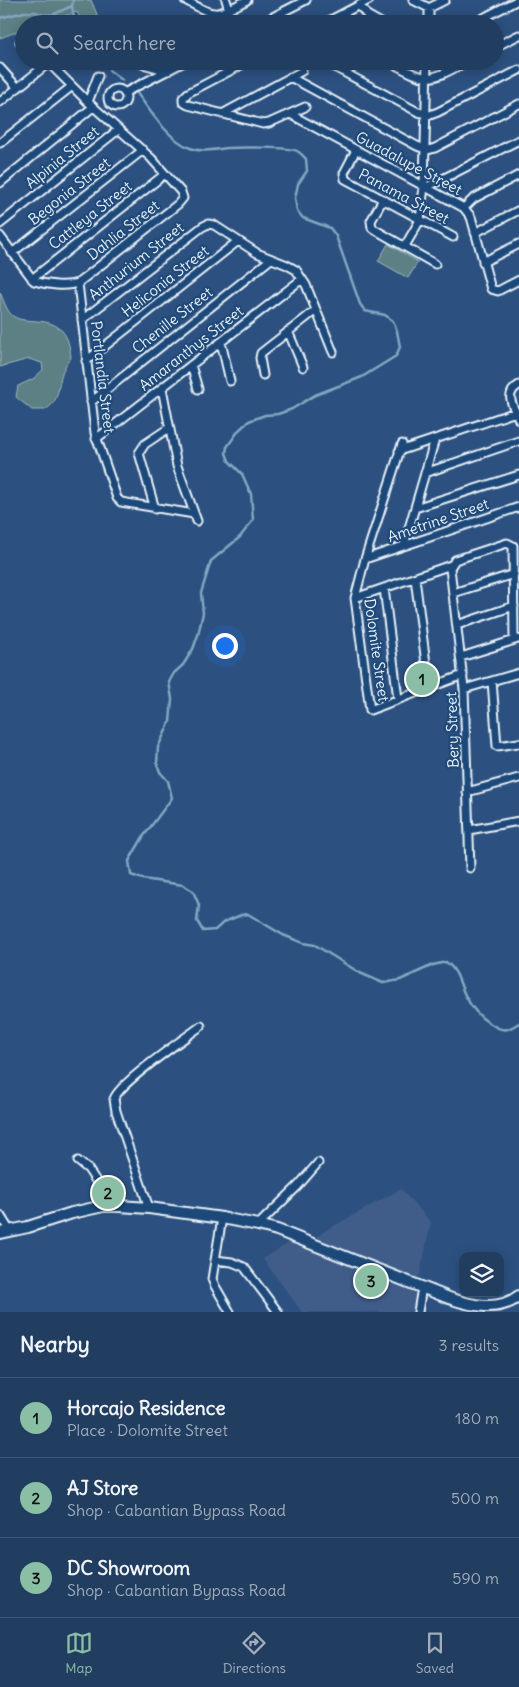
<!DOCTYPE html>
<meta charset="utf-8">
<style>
body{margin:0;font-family:Delius,sans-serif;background:#294466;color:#f1f3f6}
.controls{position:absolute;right:15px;bottom:15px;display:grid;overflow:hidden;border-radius:10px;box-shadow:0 2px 12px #0003}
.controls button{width:45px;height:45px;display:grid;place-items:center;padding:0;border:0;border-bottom:1px solid #3e5675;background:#213d60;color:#f1f3f6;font:25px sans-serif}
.you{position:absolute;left:224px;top:645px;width:18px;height:18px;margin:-12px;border:4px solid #fff;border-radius:50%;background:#1a73e8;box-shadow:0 0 0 8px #1a73e833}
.badge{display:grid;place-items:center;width:32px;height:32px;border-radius:50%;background:#8abfa5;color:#111;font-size:16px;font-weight:700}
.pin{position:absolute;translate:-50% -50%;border:2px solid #fff;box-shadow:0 1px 5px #0006}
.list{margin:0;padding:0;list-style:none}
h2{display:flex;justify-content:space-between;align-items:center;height:65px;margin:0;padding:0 20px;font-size:21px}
h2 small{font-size:16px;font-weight:400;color:#a2aebd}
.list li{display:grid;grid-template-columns:32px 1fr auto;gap:15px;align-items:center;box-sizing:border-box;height:80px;padding:0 20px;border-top:1px solid #3e5675}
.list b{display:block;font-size:19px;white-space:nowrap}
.list p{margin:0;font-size:16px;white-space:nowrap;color:#a2aebd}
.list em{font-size:16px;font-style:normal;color:#a2aebd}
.icon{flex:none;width:28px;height:28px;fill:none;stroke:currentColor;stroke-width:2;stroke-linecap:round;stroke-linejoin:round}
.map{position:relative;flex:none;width:519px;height:1312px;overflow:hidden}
.search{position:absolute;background:#213d60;box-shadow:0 2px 12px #0003;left:15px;right:15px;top:15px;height:55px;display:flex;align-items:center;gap:12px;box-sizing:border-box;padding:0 18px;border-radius:28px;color:#a2aebd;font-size:19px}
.sheet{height:305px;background:#213d60}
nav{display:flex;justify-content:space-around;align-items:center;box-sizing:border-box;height:70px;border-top:1px solid #3e5675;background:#213d60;font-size:14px;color:#a2aebd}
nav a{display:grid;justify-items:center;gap:2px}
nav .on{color:#8abfa5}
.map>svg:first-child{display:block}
.built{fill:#3f5d8a}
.green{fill:#5d8084;stroke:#a2b8be}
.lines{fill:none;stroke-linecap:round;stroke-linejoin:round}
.stream{stroke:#83a7c1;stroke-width:2.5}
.street-casing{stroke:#e8f1f8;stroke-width:11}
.secondary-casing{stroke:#e8f1f8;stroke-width:14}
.street{stroke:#1f4a7a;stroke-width:7}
.secondary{stroke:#1f4a7a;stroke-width:10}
.labels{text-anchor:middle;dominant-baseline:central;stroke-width:4.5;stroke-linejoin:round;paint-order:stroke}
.street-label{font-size:15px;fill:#e8f1f8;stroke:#1f4a7a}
</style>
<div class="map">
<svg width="519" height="1312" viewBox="0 0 519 1312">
<rect width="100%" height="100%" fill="#2c5180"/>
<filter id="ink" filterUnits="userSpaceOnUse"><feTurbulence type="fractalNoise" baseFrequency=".02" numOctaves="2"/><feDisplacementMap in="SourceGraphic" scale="10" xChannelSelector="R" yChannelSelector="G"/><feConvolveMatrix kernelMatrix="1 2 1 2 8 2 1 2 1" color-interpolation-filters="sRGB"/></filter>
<g filter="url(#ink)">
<!-- built -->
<path class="built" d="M401 1189 431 1222 420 1274 414 1288 419 1290 414 1312H302L263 1259 290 1242 302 1247 328 1229Z"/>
<!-- green -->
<path class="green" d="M0 0H91L101 24H83L77 12 39 24H24V29L0 38Z
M388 244 418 262 408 278 378 261Z
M0 292C3 299 7 312 13 316 20 321 28 320 36 321 61 322 69 334 71 358 57 373 62 387 54 402 52 405 48 408 45 410H32L16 397 18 386 33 379 43 370 42 363 29 359 0 367Z"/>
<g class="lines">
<!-- stream -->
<path class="stream" d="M73 0 72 6 75 24
M0 18 24 12H36L44 15 54 14 72 6
M100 61 101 63
M109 70 122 80
M137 93C151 112 168 139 190 148 202 153 217 149 228 148 239 147 290 147 297 151 301 153 304 157 306 159L307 171 298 184 295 198 297 211 303 218 330 228 336 236 360 304 365 311 385 315 393 321 397 331 400 347 396 356 362 377 315 395 292 409 278 414 265 415 249 421 239 430 227 447 226 453 229 461 242 474 251 494 253 520 240 537 211 561 201 593 203 613 198 635 193 649 183 665 174 673 169 682 172 699 170 722 158 747 157 763 160 772 168 781 172 798 143 837 129 861 131 875 143 879 183 885 193 891 199 905 197 921 203 931 215 930 224 922 241 915 248 914 283 935 303 943 315 945 360 973 383 983 400 980 433 965 446 962C458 970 459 983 465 995 471 1007 480 1018 491 1024 503 1032 507 1031 519 1023"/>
<!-- street casing -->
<g class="street-casing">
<path id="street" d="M185 0C218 18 214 17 247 0
M226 0 229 10
M413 0 429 8
M359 5 367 15 383 24
M429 8 445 0
M259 24 306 0
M323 24 369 0
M429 24V8
M472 24 518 0
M20 42 24 46
M495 47 519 35
M36 61 42 68
M132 61 168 71
M249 61 188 93 183 98V102L188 105 263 124 269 123 305 107
M323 61 418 112 430 115 438 112 519 70
M388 61C430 83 426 83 468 61
M117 62 121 61
M0 68 18 88
M290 77 417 146 428 150 435 148 519 104
M108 98a9 9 0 1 1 18 0a9 9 0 1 1-18 0Z
M124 93 186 61
M0 102 51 61
M88 102 98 76
M222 114 302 71
M290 114 464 208 471 217 491 289 498 291 519 280
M0 143 71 87
M356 150 344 173 345 179 453 237
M0 183 93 107
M427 187 519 140
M382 201 371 221 372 228 435 264
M464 208 473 199 519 175
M0 224 118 130
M475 233 519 210
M0 236 34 281C47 285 66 287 78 283L178 204 183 198 181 192 151 158 88 102 49 63
M405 246 420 220 424 186 427 61
M12 253 143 150
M483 262 519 244
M32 279 165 174
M78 283 95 433 117 498 121 502 194 514
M82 320 202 227 208 224 214 225 257 253 287 265 296 270 306 285 333 352
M288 331 303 367
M221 342 230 381
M86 361 238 241
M191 365 198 389
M263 375 260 358 261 353 316 310
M519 385C503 394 514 407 519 420
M162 388 177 466 197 521
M91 402 271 259
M96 439 302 279
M402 444 365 559 355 598 370 710 463 675
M399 451 516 412
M425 473 519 441
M415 508 519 475
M155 509 139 453 145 444 169 428
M404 545 435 439
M365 559 519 507
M415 578 429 687
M384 588 398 699
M453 593 514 574
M355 598 451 565
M457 625 514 606
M461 657 518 639
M492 681 497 746 519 743
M464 689 519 673
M467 792 519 778
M469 830 519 821
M470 868 464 689 450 568 455 560 507 543 513 546 514 640
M78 1161 88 1169 113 1206
M149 1208 116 1111 114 1099C120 1082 184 1039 201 1026
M0 1215 10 1231
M222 1218 212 1279 215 1286 230 1312
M258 1225 298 1186 318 1163
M215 1260 232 1262 244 1267 278 1312
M418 1312 422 1287"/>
</g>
<!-- secondary casing -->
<g class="secondary-casing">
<path id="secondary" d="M0 1233 28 1227 72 1213 103 1206H119L149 1208 222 1218 258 1225 277 1230 449 1298C472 1306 499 1312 519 1296"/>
</g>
<!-- street -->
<use href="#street" class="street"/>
<!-- secondary -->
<use href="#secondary" class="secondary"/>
</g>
</g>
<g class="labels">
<!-- street labels -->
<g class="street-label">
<text transform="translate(62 157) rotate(-39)">Alpinia Street</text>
<text transform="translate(409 163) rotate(28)">Guadalupe Street</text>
<text transform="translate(69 191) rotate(-38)">Begonia Street</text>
<text transform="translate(404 196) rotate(28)">Panama Street</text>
<text transform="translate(90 215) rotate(-38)">Cattleya Street</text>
<text transform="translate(123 230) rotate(-38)">Dahlia Street</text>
<text transform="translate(136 261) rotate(-38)">Anthurium Street</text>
<text transform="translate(165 281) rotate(-38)">Heliconia Street</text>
<text transform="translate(172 320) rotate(-38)">Chenille Street</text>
<text transform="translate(191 348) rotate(-38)">Amaranthys Street</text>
<text transform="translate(103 377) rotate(83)">Portlandia Street</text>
<text transform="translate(438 520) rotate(-19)">Ametrine Street</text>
<text transform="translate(377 650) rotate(82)">Dolomite Street</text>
<text transform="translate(452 730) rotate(-92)">Bery Street</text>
</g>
</g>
</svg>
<div class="controls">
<button><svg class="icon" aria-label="layers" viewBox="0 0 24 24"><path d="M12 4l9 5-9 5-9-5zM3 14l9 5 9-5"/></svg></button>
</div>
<div class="you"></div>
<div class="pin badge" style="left:422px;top:679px">1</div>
<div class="pin badge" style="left:108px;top:1193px">2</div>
<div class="pin badge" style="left:371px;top:1281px">3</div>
<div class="search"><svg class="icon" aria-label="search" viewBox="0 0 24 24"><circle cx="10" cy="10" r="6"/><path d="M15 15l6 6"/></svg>Search here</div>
</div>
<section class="sheet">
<h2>Nearby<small>3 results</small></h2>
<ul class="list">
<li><span class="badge">1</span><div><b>Horcajo Residence</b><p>Place · Dolomite Street</p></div><em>180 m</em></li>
<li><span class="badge">2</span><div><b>AJ Store</b><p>Shop · Cabantian Bypass Road</p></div><em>500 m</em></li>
<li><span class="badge">3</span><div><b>DC Showroom</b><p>Shop · Cabantian Bypass Road</p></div><em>590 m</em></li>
</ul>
</section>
<nav>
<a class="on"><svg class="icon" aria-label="map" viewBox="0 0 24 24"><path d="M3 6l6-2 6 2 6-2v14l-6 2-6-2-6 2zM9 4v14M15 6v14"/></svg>Map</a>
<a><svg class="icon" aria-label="directions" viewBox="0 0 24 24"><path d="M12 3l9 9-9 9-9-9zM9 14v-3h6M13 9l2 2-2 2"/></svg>Directions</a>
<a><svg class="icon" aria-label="saved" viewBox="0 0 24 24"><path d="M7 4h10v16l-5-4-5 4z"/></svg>Saved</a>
</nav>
